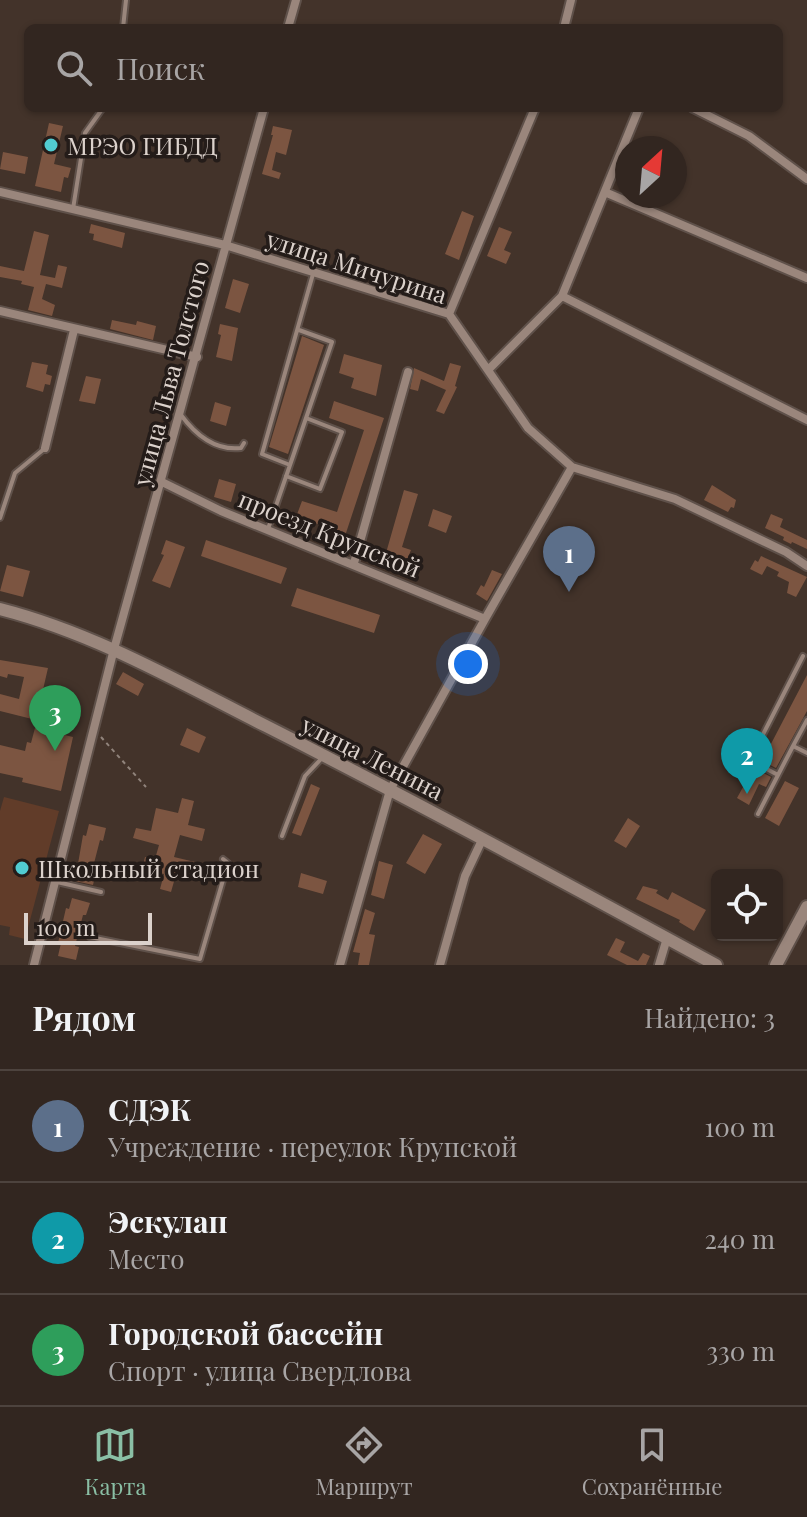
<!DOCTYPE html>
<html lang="ru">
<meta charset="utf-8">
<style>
body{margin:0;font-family:"Playfair Display",serif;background:#3a2e29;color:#f1f3f6}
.controls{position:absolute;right:24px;bottom:24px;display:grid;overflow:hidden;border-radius:12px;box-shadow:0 2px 6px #0004}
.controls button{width:72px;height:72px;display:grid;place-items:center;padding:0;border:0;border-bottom:2px solid #4d433e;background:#322620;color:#f1f3f6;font:40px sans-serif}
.compass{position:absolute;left:615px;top:136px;width:72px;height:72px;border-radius:50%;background:#322620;box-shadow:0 2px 6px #0004;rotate:26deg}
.scale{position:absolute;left:24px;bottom:20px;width:128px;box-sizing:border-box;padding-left:8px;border:4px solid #dcd2cc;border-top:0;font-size:22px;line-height:28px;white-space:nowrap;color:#dcd2cc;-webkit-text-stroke:6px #241c19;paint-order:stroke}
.you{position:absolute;left:468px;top:664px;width:28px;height:28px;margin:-20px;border:6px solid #fff;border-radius:50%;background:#1a73e8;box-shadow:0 0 0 12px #1a73e833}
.badge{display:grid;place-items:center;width:52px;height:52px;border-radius:50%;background:#8abfa5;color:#fff;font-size:26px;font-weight:700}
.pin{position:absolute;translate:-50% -66px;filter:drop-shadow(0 2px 4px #0008)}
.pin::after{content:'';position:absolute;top:42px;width:28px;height:24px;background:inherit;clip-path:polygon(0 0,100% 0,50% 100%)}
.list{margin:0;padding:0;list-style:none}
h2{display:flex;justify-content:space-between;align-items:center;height:104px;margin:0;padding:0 32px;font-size:34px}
h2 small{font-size:26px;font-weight:400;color:#a8a5a5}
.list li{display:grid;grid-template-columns:52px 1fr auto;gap:24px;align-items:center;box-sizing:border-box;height:112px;padding:0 32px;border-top:2px solid #4d433e}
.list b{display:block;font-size:30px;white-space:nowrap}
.list p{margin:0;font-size:26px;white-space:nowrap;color:#a8a5a5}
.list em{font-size:26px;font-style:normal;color:#a8a5a5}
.icon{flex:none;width:44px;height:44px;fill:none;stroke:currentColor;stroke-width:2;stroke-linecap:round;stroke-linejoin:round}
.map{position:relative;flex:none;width:807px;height:965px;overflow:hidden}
.search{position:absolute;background:#322620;box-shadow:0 2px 6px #0004;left:24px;right:24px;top:24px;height:88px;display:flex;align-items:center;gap:20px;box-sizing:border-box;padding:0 28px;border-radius:12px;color:#a8a5a5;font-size:30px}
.sheet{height:440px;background:#322620}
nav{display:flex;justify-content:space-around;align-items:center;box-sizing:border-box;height:112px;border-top:2px solid #4d433e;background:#322620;font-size:22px;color:#a8a5a5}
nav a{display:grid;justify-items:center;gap:4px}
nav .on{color:#8abfa5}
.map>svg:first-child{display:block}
.green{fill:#613c29}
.building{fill:#7c5541}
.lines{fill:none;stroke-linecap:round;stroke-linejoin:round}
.lane-casing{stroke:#5f514a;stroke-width:8}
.street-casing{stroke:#5f514a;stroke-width:12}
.secondary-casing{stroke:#5f514a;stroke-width:16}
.path{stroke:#90837b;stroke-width:2;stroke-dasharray:4 4;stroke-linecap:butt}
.lane{stroke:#9a867c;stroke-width:4}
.street{stroke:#9a867c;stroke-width:8}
.secondary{stroke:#9a867c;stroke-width:12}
.poi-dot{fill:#51ccd1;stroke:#241c19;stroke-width:3}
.labels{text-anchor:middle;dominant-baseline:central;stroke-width:7;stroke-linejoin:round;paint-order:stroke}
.poi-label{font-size:24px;fill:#dcd2cc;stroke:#241c19;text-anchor:start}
.street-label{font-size:24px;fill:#dcd2cc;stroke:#241c19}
</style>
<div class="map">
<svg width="807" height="965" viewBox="0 0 807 965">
<rect width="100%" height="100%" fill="#43332a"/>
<!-- green -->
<path class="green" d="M4 797 59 811 25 939 9 935 10 927 0 925V811Z"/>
<!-- building -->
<path class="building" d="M49 123 63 126 54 164 71 168 68 178 64 177 61 192 35 186Z
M273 126 292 130 286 155 276 152 272 170 281 173 279 179 262 174 273 135H271Z
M3 152 28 157 25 174 0 169Z
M462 211 474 216 459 260 445 254Z
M91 224 125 233 122 248 93 240 94 234 89 233Z
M499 227 512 232 504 250 511 253 506 264 487 256Z
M34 231 49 235 40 275 55 278 58 265 67 267 62 288 46 284 42 299 55 305 52 316 28 310 34 287 21 284 22 281 0 277V266L24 271Z
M233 279 249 284 240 313 225 308Z
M112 320 136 325 137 321 156 326 153 340 110 329Z
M220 324 238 328 232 361 216 357 221 335 218 334Z
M302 336 324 345 288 454 269 447Z
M344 354 382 365 376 396 351 388 354 378 339 373Z
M32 362 48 365 46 374 52 376 50 385 45 384 43 392 26 387Z
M450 363 461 366 455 386 457 387 444 414 436 411 446 390 421 379 418 391 410 389 414 368 444 381Z
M86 376 101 379 95 404 79 401Z
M334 401 384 418 346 533 296 517 302 501 337 512 364 430 329 418Z
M215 402 231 407 226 426 210 421Z
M219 479 236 484 231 502 214 497Z
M712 485 736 500 734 508 731 507 728 512 704 500Z
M404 490 418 494 402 547 411 550 403 570 396 567 400 558 386 553Z
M433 509 452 516 446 533 428 526Z
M771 514 783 519 780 527 807 540V549L792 542 791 544 783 540 784 537 765 528Z
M166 540 185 547 170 588 152 581 164 555 161 554Z
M206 540 287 568 281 584 201 556Z
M761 556 807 577 796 597 787 593 789 582 777 576 779 572 767 566 762 575 750 569 755 560 758 562Z
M7 565 30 571 23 597 0 591Z
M492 570 502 574 487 601 476 594 481 585 484 587Z
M297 588 380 615 374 633 291 606Z
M0 660 48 668 36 720 0 711V694L19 699 24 677 8 674 7 678 0 676Z
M123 672 144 684 138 696 116 684Z
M807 675V711L776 768 762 761Z
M35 728 73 737 61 791 22 782 23 778 0 773V745L25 751 27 742 31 743Z
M187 728 206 737 199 753 180 745Z
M747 764 771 777 766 787 759 784 749 805 737 798 748 778 741 774Z
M785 781 799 788 779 826 765 818Z
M311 784 320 788 301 836 292 833Z
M182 798 194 801 188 825 205 829 202 841 180 835 174 857 195 862 192 875 177 871 171 892 160 889 164 874 142 869 145 857 155 859 159 845 133 838 136 828 151 831 156 808 178 813Z
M628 818 640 826 626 848 614 841Z
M89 824 106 828 103 841 100 840 92 871 96 872 93 885 75 881 83 835 86 836Z
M423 834 442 844 425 874 406 863Z
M379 861 393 865 384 899 371 895Z
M301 873 327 881 323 894 298 887Z
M643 886 658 890 656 893 668 900 672 892 706 910 694 931 679 922 680 920 636 899Z
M72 898 90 903 86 915H83L75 946 79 947 76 960 58 956 61 943H58L66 908 69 909Z
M365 909 375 913 369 934 375 935 369 965H358L360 953 353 952Z
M616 938 625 942 620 952 638 961 643 953 650 956 646 965H627L607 955Z"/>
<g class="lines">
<!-- lane casing -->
<g class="lane-casing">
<path id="lane" d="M123 28 126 0
M73 209 85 133 103 108
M181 415C195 434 215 451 241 448L244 443
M290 465 332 342 299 330
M286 476 320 489 342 432 306 418
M0 518 15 473 44 449
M268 529 290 465 262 454 313 274
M803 656 750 760 778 775 793 746 807 753
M793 746 807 720
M758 814 778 775
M282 836 305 776 322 758
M57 882 101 892
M90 937 200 959 228 863 223 859"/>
</g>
<!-- street casing -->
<g class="street-casing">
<path id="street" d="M288 28 296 0
M564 28 571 0
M693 108 749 136 807 179
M0 192 225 245 449 314 528 428 572 467 675 499 786 552 807 566
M607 193 807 278
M562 296 807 420
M0 311 197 357
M449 314 535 108
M488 370 562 296 639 108
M45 448 74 330
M162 482 221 511 485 619
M354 563 408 372
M34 965 114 649 264 108
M340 965 390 790 485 619 572 467
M440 965 465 876 483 838
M659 965 667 938"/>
</g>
<!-- secondary casing -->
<g class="secondary-casing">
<path id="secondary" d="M0 609C94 633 179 682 266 726 418 803 567 884 716 965
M776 965 807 907"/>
</g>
<!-- path -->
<path class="path" d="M101 737 146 787"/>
<!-- lane -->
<use href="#lane" class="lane"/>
<!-- street -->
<use href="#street" class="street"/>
<!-- secondary -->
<use href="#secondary" class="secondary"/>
</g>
<!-- markers -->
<g class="poi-dot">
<circle cx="51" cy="145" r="8"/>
<circle cx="22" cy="868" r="8"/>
</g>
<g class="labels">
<!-- poi labels -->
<g class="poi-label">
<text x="67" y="145">МРЭО ГИБДД</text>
<text x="38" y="868">Школьный стадион</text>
</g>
<!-- street labels -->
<g class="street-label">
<text transform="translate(357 266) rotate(18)">улица Мичурина</text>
<text transform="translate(170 373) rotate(-75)">улица Льва Толстого</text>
<text transform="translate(330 533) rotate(22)">проезд Крупской</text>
<text transform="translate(373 757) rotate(27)">улица Ленина</text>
</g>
</g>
</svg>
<div class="controls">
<button><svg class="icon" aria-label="locate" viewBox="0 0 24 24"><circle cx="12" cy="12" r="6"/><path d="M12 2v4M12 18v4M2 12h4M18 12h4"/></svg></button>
</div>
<svg class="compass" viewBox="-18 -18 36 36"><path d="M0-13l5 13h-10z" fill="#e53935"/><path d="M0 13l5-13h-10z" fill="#a8a5a5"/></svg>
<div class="scale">100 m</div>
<div class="you"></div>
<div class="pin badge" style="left:569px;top:592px;background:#5c6f8a">1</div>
<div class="pin badge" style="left:747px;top:794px;background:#0f9aa8">2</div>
<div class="pin badge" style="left:55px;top:751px;background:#2e9e5b">3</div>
<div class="search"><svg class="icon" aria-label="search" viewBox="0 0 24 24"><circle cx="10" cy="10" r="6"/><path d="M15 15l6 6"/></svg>Поиск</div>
</div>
<section class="sheet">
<h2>Рядом<small>Найдено: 3</small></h2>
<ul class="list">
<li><span class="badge" style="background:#5c6f8a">1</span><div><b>СДЭК</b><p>Учреждение · переулок Крупской</p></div><em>100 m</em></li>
<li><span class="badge" style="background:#0f9aa8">2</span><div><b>Эскулап</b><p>Место</p></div><em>240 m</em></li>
<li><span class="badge" style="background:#2e9e5b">3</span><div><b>Городской бассейн</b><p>Спорт · улица Свердлова</p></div><em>330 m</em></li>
</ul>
</section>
<nav>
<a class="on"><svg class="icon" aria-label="map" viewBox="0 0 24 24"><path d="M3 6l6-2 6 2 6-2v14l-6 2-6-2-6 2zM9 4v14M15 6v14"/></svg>Карта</a>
<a><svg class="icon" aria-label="directions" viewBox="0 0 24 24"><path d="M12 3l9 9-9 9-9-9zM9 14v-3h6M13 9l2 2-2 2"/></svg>Маршрут</a>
<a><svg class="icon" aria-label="saved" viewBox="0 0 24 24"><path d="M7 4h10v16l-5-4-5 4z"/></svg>Сохранённые</a>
</nav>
